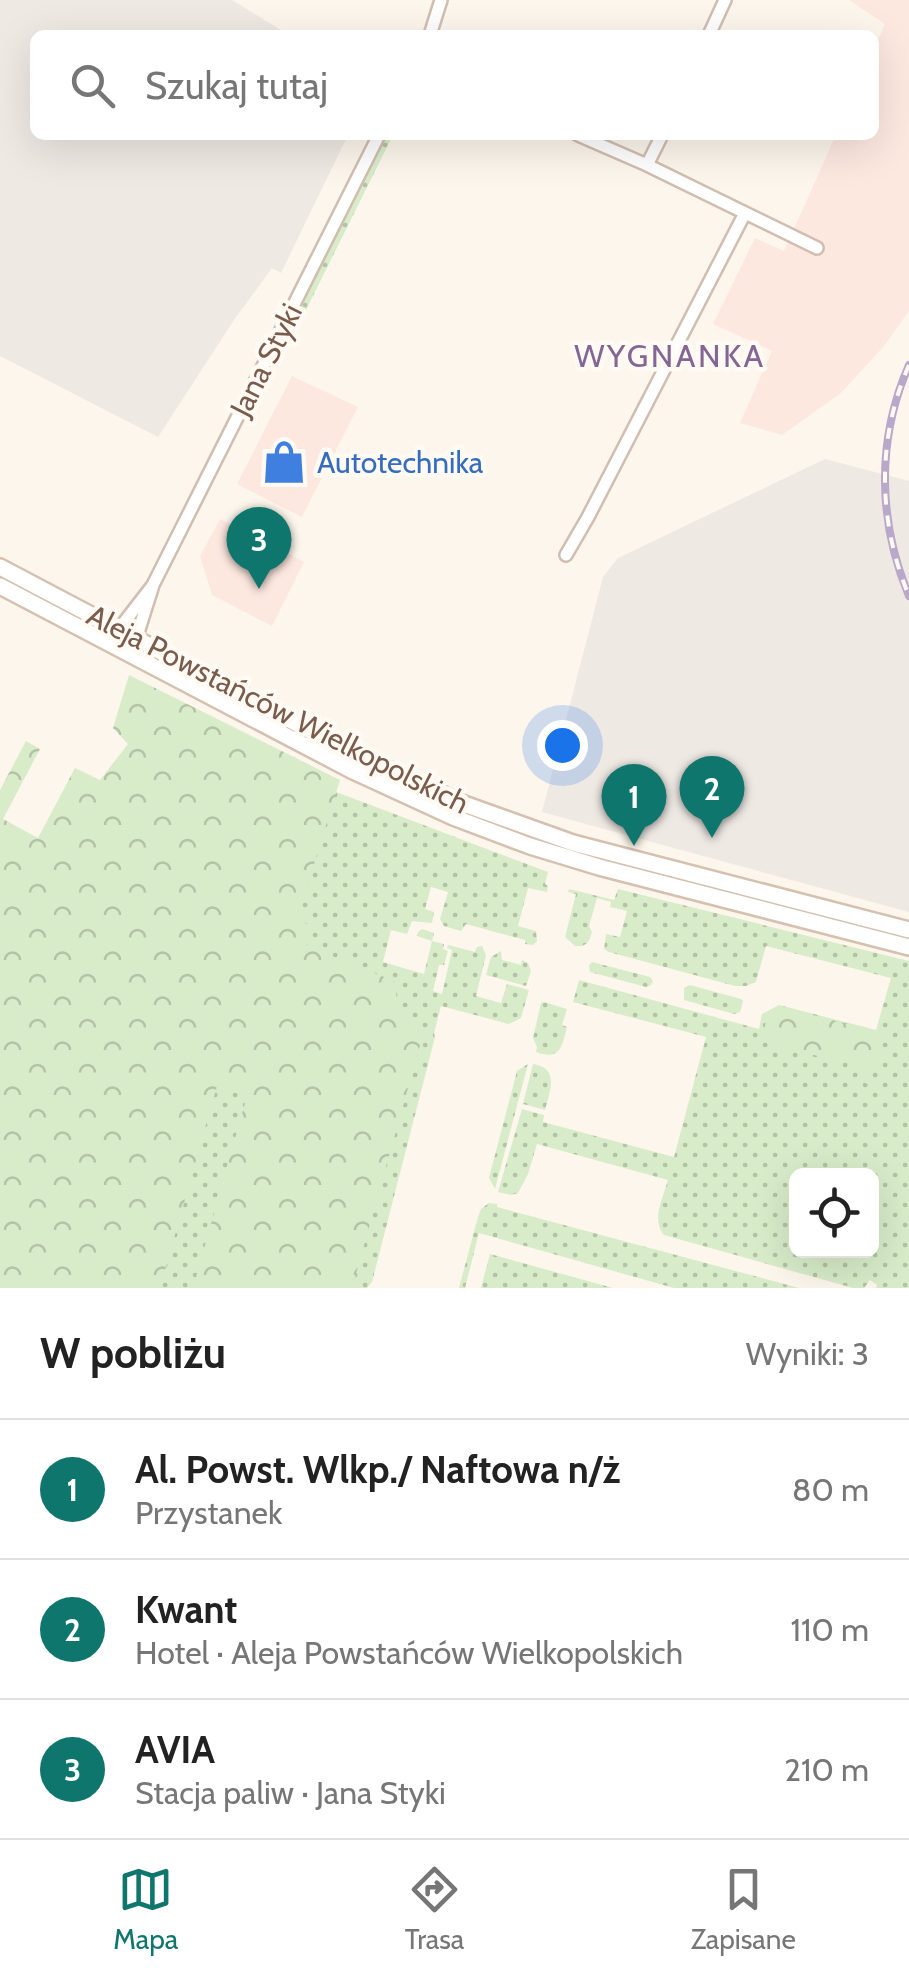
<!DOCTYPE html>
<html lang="pl">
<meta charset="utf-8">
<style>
body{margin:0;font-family:Cabin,sans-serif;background:#f2f2f2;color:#222}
.controls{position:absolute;right:30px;bottom:30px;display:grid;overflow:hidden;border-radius:15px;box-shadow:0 10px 40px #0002}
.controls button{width:90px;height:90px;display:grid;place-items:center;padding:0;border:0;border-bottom:2px solid #e0e0e0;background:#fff;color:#222;font:50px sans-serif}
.you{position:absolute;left:562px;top:745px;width:35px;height:35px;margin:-25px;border:8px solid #fff;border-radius:50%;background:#1a73e8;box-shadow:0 0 0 15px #1a73e833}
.badge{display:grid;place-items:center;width:65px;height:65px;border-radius:50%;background:#0f766e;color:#fff;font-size:32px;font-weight:700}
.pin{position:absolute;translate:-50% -82px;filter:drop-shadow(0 2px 5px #0008)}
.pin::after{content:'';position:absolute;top:52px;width:35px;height:30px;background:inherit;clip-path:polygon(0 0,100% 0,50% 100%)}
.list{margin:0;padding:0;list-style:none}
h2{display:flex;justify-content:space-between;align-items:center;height:130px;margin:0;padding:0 40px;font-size:42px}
h2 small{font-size:32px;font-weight:400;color:#767676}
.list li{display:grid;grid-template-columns:65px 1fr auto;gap:30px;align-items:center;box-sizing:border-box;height:140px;padding:0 40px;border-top:2px solid #e0e0e0}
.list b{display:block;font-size:38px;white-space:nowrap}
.list p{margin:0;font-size:32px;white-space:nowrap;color:#767676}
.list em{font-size:32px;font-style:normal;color:#767676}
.icon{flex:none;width:55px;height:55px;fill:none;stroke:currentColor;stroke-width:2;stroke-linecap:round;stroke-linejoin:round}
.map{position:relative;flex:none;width:909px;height:1288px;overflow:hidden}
.search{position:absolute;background:#fff;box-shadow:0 10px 40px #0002;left:30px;right:30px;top:30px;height:110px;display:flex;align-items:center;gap:25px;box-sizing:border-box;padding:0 35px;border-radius:15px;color:#767676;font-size:38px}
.sheet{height:550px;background:#fff}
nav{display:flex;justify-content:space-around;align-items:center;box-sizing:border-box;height:140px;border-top:2px solid #e0e0e0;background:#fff;font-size:28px;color:#767676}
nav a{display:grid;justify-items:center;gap:5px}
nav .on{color:#0f766e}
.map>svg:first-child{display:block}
.commercial{fill:#fde8e0}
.industrial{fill:#efe9e4}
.grass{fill:url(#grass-dots);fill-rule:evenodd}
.forest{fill:url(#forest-crowns)}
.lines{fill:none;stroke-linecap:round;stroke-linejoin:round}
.street-casing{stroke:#d1beb0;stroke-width:16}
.secondary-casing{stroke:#d6c0b0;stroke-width:20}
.street{stroke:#fff;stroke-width:11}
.secondary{stroke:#fff;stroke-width:15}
.rail-casing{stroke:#b9a8c9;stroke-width:8}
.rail{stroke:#fffaf3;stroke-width:4;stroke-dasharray:11;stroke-linecap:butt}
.labels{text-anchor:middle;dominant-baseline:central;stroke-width:9;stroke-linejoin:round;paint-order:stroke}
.street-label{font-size:30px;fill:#7a5c4d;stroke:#fffaf3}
.shop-label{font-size:30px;fill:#366cbe;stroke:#fffaf3;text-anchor:start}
.neighbourhood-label{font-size:32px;letter-spacing:2.5px;fill:#846695;stroke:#fffaf3}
</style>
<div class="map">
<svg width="909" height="1288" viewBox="0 0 909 1288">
<defs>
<pattern id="grass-dots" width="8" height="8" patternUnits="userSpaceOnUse" patternTransform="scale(2.5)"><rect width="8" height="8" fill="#d8ecc9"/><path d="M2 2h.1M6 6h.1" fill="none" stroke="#b4c2a5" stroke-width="1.8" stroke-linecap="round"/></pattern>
<pattern id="forest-crowns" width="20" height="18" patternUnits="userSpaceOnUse" patternTransform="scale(2.5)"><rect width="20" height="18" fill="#d8ecc9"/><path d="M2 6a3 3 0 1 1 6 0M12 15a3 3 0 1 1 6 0" fill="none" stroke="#b4c2a5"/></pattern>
</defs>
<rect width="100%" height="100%" fill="#fdf6ec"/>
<!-- commercial -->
<path class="commercial" d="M849 0H909V311L884 346 841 393 782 435 740 423 772 351 713 324 755 238 784 251 836 135H874V49L885 24Z
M292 376 358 407 302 517 237 484Z
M220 519 304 562 272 626 212 595 200 556Z"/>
<!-- industrial -->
<path class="industrial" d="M0 0H232L289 35H35V135H348L281 273 272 268 234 320 158 437 0 356Z
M825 459 909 481V912L542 812 603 577 618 558Z"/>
<!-- grass -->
<path class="grass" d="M385 135H393L301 320 293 328 291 323Z
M305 778 323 787 548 872 545 884 548 886 547 892 528 888 518 926 536 931 537 941 533 945 525 944V940L466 924 461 931 444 926 440 919 448 892 431 887 425 909 434 912 432 923 412 921 407 934 391 930 383 962 424 974 432 941 417 936 418 932 422 929 434 933 432 941 444 944 443 949 448 951 444 965H439L433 991 442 994 452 950 447 948 448 945 475 952 477 947 482 946 486 955 476 996 501 1003 507 984 529 990 521 1018 509 1024 441 1006 434 1033 435 1037 372 1282 367 1288H158Z
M569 889 614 900 618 889 909 961V1288H876L877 1285 870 1280 864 1288H853L664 1235C651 1220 663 1198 668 1180L537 1144 528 1174 518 1193 511 1195 498 1192 522 1109 544 1115 543 1122 674 1157 706 1037 573 1002 579 980 759 1029 762 1014 779 1005 876 1030 891 978 766 946 756 982 746 986H735L609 952 604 949 606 934 620 937 627 911 610 907 611 902 597 898 589 926 592 932C589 942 587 947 575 946L565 937 576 894 568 892ZM796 1176H872V1250H796Z
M501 951 502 960 521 965 522 960 528 963 531 971 526 986 486 975 491 957Z
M592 962 650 977 653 981 651 985 646 987 590 972 589 965Z
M690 985 741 999 743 1001 740 1012 734 1014 684 1000V988Z
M544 1002 567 1009 562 1025 567 1027C562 1047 560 1061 536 1052L537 1047 533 1038 541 1003Z
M528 1064 495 1189 489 1178 517 1071Z
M533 1064C560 1068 550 1091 545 1110L523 1104Z
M489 1203 497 1204V1207L799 1288H674L479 1233 465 1288H459L478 1217 481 1209Z
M490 1254 613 1288H481Z"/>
<!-- forest -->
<path class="forest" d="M129 675 340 780 297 919 309 925 307 946 394 981 399 1012 424 1031 352 1288H193L247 1096 217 1086 160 1288H0V790L26 741 40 749 3 819 38 838 75 768 100 780 128 744 113 728Z
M779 1006 877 1032 883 1037 869 1084 858 1081 859 1065 782 1048 764 1034 767 1012Z"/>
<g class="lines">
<!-- street casing -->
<g class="street-casing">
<path id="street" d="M430 35 441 0
M709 35 725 0
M578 135 647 165 817 248
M647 165 662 135
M566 555 588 517 745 213
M153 585 136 639 119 648 117 637 119 629 153 585 379 135"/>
</g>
<!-- secondary casing -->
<g class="secondary-casing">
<path id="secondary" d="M0 567 347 750 464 804 573 843 909 930
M0 586 353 771 453 817 530 846 599 867 909 947"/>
</g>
<!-- street -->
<use href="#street" class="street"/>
<!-- secondary -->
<use href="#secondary" class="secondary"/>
<!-- rail casing -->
<g class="rail-casing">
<path id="rail" d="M909 365C876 440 878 522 909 596"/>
</g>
<!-- rail -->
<use href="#rail" class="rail"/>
</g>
<!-- icons -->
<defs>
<g id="shop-bare" transform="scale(3.45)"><path d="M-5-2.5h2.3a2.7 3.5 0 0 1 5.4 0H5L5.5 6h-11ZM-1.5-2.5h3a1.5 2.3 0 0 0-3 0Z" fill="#3f7fe0" stroke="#fffaf3" stroke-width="2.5" paint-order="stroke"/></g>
</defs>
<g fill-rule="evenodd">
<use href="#shop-bare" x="284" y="462"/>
</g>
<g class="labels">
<!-- street labels -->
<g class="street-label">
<text transform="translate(266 360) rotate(-63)">Jana Styki</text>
<text transform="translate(278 709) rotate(27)">Aleja Powstańców Wielkopolskich</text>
</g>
<!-- shop labels -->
<g class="shop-label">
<text x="317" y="462">Autotechnika</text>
</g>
<!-- neighbourhood labels -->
<g class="neighbourhood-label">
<text x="670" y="355">WYGNANKA</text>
</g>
</g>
</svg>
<div class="controls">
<button><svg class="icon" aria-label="locate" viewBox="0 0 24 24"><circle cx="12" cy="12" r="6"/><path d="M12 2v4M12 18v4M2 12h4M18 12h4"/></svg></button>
</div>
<div class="you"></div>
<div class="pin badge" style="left:634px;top:846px">1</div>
<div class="pin badge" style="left:712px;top:838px">2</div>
<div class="pin badge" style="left:259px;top:589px">3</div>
<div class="search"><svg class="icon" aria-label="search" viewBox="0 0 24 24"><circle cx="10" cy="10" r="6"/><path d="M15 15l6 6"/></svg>Szukaj tutaj</div>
</div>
<section class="sheet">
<h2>W pobliżu<small>Wyniki: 3</small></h2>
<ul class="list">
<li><span class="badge">1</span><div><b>Al. Powst. Wlkp./ Naftowa n/ż</b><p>Przystanek</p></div><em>80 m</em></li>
<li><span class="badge">2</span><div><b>Kwant</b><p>Hotel · Aleja Powstańców Wielkopolskich</p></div><em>110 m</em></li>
<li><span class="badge">3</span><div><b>AVIA</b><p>Stacja paliw · Jana Styki</p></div><em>210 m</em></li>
</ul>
</section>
<nav>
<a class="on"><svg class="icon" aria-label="map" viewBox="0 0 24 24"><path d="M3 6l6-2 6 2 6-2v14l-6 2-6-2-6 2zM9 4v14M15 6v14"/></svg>Mapa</a>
<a><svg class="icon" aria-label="directions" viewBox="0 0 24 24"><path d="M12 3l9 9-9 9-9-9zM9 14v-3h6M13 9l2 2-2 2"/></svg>Trasa</a>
<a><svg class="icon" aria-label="saved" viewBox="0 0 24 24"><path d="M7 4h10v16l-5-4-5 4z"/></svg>Zapisane</a>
</nav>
